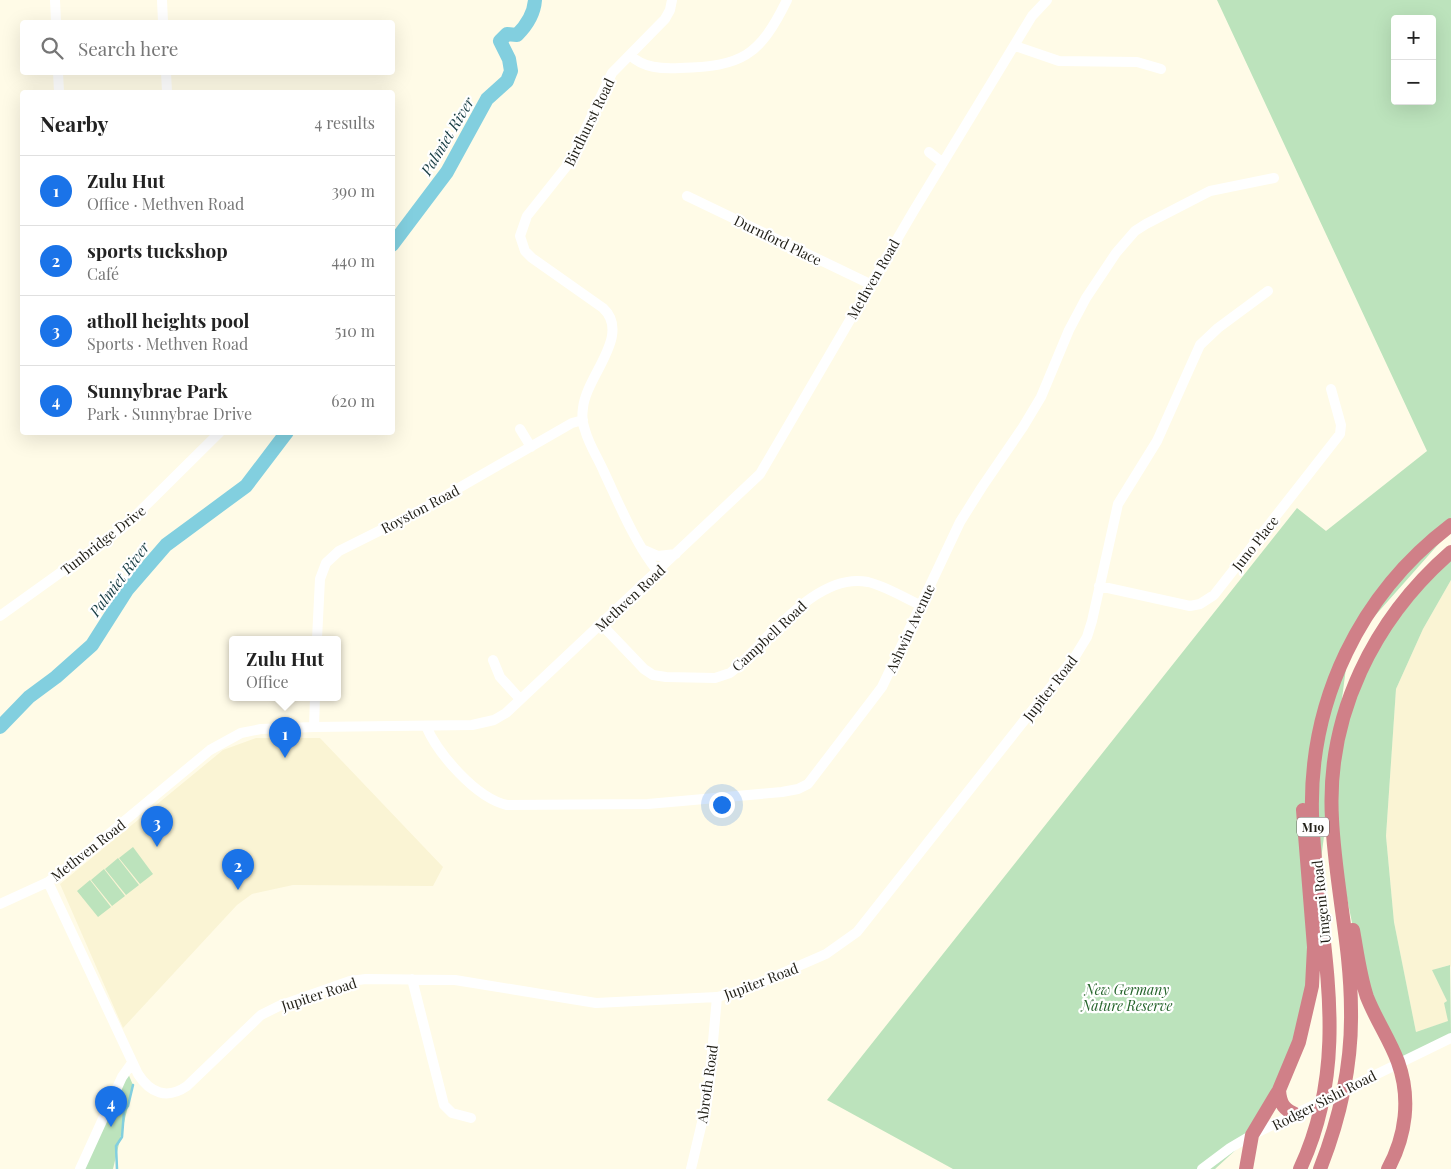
<!DOCTYPE html>
<meta charset="utf-8">
<style>
body{margin:0;font-family:"Playfair Display",serif;background:#f6f6f6;color:#222}
.controls{position:absolute;right:15px;top:15px;display:grid;overflow:hidden;border-radius:5px;box-shadow:0 5px 20px #0002}
.controls button{width:45px;height:45px;display:grid;place-items:center;padding:0;border:0;border-bottom:1px solid #e0e0e0;background:#fff;color:#222;font:25px sans-serif}
.you{position:absolute;left:721px;top:804px;width:18px;height:18px;margin:-12px;border:4px solid #fff;border-radius:50%;background:#1a73e8;box-shadow:0 0 0 8px #1a73e833}
.badge{display:grid;place-items:center;width:32px;height:32px;border-radius:50%;background:#1a73e8;color:#fff;font-size:16px;font-weight:700}
.pin{position:absolute;translate:-50% -41px;filter:drop-shadow(0 1px 2px #0008)}
.pin::after{content:'';position:absolute;top:26px;width:18px;height:15px;background:inherit;clip-path:polygon(0 0,100% 0,50% 100%)}
.popup{position:absolute;left:229px;top:636px;width:112px;height:65px;box-sizing:border-box;display:grid;place-content:center;border-radius:5px;background:#fff;filter:drop-shadow(0 1px 4px #0005);font-size:16px;white-space:nowrap;color:#767676}
.popup b{font-size:19px;color:#222}
.popup::after{content:'';position:absolute;left:50%;top:100%;margin-left:-10px;border:10px solid transparent;border-top-color:#fff}
.list{margin:0;padding:0;list-style:none}
h2{display:flex;justify-content:space-between;align-items:center;height:65px;margin:0;padding:0 20px;font-size:21px}
h2 small{font-size:16px;font-weight:400;color:#767676}
.list li{display:grid;grid-template-columns:32px 1fr auto;gap:15px;align-items:center;box-sizing:border-box;height:70px;padding:0 20px;border-top:1px solid #e0e0e0}
.list b{display:block;font-size:19px;white-space:nowrap}
.list p{margin:0;font-size:16px;white-space:nowrap;color:#767676}
.list em{font-size:16px;font-style:normal;color:#767676}
.icon{flex:none;width:28px;height:28px;fill:none;stroke:currentColor;stroke-width:2;stroke-linecap:round;stroke-linejoin:round}
.map{position:relative;flex:none;width:1451px;height:1169px;overflow:hidden}
.search{position:absolute;background:#fff;box-shadow:0 5px 20px #0002;left:20px;top:20px;width:375px;height:55px;display:flex;align-items:center;gap:12px;box-sizing:border-box;padding:0 18px;border-radius:5px;color:#767676;font-size:19px}
.panel{position:absolute;background:#fff;box-shadow:0 5px 20px #0002;left:20px;top:90px;width:375px;height:345px;border-radius:5px}
.map>svg:first-child{display:block}
.built{fill:#faf4d4}
.green{fill:#bce3bc;fill-rule:evenodd}
.lines{fill:none;stroke-linecap:round;stroke-linejoin:round}
.stream{stroke:#82cfdf;stroke-width:2.5}
.river{stroke:#82cfdf;stroke-width:14}
.minor{stroke:#fff;stroke-width:10}
.highway{stroke:#d08088;stroke-width:14}
.labels{text-anchor:middle;dominant-baseline:central;stroke-width:4.5;stroke-linejoin:round;paint-order:stroke}
.shield{fill:#fff;stroke:#65645e;stroke-width:1}
.shield-label{font-size:12px;font-weight:bold;fill:#232119}
.street-label{font-size:14px;fill:#232119;stroke:#fff}
.park-label{font-size:14px;font-style:italic;fill:#24632a;stroke:#fff}
.water-label{font-size:15px;font-style:italic;fill:#193e45;stroke:#fff}
</style>
<div class="map">
<svg width="1451" height="1169" viewBox="0 0 1451 1169">
<rect width="100%" height="100%" fill="#fffbe7"/>
<!-- built -->
<path class="built" d="M1451 580V967L1449 965 1433 970 1447 1001 1444 1003 1449 1021 1416 1032 1394 922 1386 836 1396 689 1423 629Z
M256 738H320L443 867 433 886 293 885 252 894 237 905 123 1028 60 884 223 750Z"/>
<!-- green -->
<path class="green" d="M1217 0H1451V530L1349 645 1312 928 1307 1013 1252 1135 1215 1169H953L827 1100 1297 508 1326 531 1427 451ZM1395 19H1432V101H1395Z
M1451 553V580L1423 629 1396 689 1386 836 1394 922 1416 1032 1448 1021 1444 1003 1447 1001 1432 970 1450 965 1451 1037 1399 1061 1361 967 1347 898 1338 846V750L1368 656Z
M133 847 153 874 140 884 119 858Z
M118 858 139 885 126 895 105 869Z
M104 869 125 896 112 906 91 880Z
M90 880 111 907 98 917 77 891Z
M127 1071 133 1085 113 1169H80Z"/>
<g class="lines">
<!-- stream -->
<path class="stream" d="M117 1169 116 1146 122 1137 124 1111 128 1106 133 1085"/>
<!-- river -->
<path class="river" d="M392 245 447 172 487 99 507 81 511 71 509 59 500 41 507 34 517 35C527 25 534 14 535 0
M0 727 29 697 56 677 92 645 127 590 166 545 246 486 287 432"/>
<!-- minor -->
<path class="minor" d="M55 0 56 22
M162 0 163 22
M1015 46 1059 61 1137 62 1161 69
M630 55C643 68 662 69 680 68 742 66 759 57 787 0
M58 72 59 92
M166 72 167 92
M929 152 943 163
M687 196 870 284
M520 429 531 447
M642 549 658 556 676 554
M658 572C635 543 620 506 604 472 598 458 589 445 585 430 582 423 582 415 583 408 586 376 632 335 603 308L532 258 525 251 520 236 527 216 570 162 612 73 665 19 670 10 672 0
M1099 586 1190 606 1200 604 1214 595 1340 434 1341 425 1331 389
M0 616 124 527 220 432
M601 624 644 669 653 675 666 677 715 678 730 673C766 643 816 571 868 582 885 586 903 597 920 605
M317 639 320 579 326 563 339 551 417 512 572 423 583 420
M493 660 500 677 520 699
M426 726C438 754 476 798 507 805L648 804 782 792 798 789 808 784 882 687 960 522 982 487 1023 427 1041 397 1069 330 1086 298 1116 253 1135 231 1146 224 1210 191 1274 178
M314 727 315 697
M48 882 138 1074C150 1093 167 1100 187 1086L261 1015 279 1006 350 981 366 979 455 980 596 1003 717 997 741 991 826 954 857 932 1076 655 1087 637 1092 621 1118 504 1157 441 1200 345 1218 328 1268 291
M0 904 48 882 75 862 210 750 241 733 261 729 314 727 472 725 494 720 506 713 760 474 913 212 1032 16 1047 0
M412 979 444 1105 452 1113 471 1118
M80 1169 122 1077 132 1063
M691 1169 708 1097 717 997
M1202 1169 1230 1148 1252 1135 1451 1038"/>
<!-- highway -->
<path class="highway" d="M1353 930C1357 952 1360 976 1367 997 1376 1020 1390 1040 1398 1062 1411 1098 1406 1136 1388 1169
M1279 1090C1280 1104 1284 1110 1297 1115
M1246 1169 1252 1135 1279 1090 1299 1042 1312 986 1314 947 1303 810
M1300 1169C1356 1049 1316 937 1312 814 1309 700 1360 594 1451 525
M1320 1169C1340 1118 1352 1066 1351 1011 1351 946 1335 883 1332 819 1326 715 1374 619 1451 552"/>
</g>
<g class="labels">
<!-- shield labels -->
<rect class="shield" x="1297" y="817.5" width="32" height="19" rx="4"/>
<g class="shield-label">
<text x="1313" y="827">M19</text>
</g>
<!-- street labels -->
<g class="street-label">
<text transform="translate(589 122) rotate(-64)">Birdhurst Road</text>
<text transform="translate(778 240) rotate(26)">Durnford Place</text>
<text transform="translate(873 279) rotate(-60)">Methven Road</text>
<text transform="translate(420 509) rotate(-28)">Royston Road</text>
<text transform="translate(103 540) rotate(-38)">Tunbridge Drive</text>
<text transform="translate(1255 543) rotate(-52)">Juno Place</text>
<text transform="translate(630 598) rotate(-43)">Methven Road</text>
<text transform="translate(910 628) rotate(-65)">Ashwin Avenue</text>
<text transform="translate(769 636) rotate(-43)">Campbell Road</text>
<text transform="translate(1050 688) rotate(-52)">Jupiter Road</text>
<text transform="translate(88 850) rotate(-38)">Methven Road</text>
<text transform="translate(1321 902) rotate(-96)">Umgeni Road</text>
<text transform="translate(761 981) rotate(-21)">Jupiter Road</text>
<text transform="translate(319 994) rotate(-18)">Jupiter Road</text>
<text transform="translate(707 1084) rotate(-82)">Abroth Road</text>
<text transform="translate(1324 1100) rotate(-27)">Rodger Sishi Road</text>
</g>
<!-- park labels -->
<g class="park-label">
<text x="1127" y="989">New Germany<tspan x="1127" dy="16">Nature Reserve</tspan></text>
</g>
<!-- water labels -->
<g class="water-label">
<text transform="translate(447 136) rotate(-59)">Palmiet River</text>
<text transform="translate(119 579) rotate(-53)">Palmiet River</text>
</g>
</g>
</svg>
<div class="controls">
<button>+</button>
<button>−</button>
</div>
<div class="you"></div>
<div class="pin badge" style="left:285px;top:758px">1</div>
<div class="popup"><b>Zulu Hut</b>Office</div>
<div class="pin badge" style="left:238px;top:890px">2</div>
<div class="pin badge" style="left:157px;top:847px">3</div>
<div class="pin badge" style="left:111px;top:1127px">4</div>
<div class="search"><svg class="icon" aria-label="search" viewBox="0 0 24 24"><circle cx="10" cy="10" r="6"/><path d="M15 15l6 6"/></svg>Search here</div>
<section class="panel">
<h2>Nearby<small>4 results</small></h2>
<ul class="list">
<li><span class="badge">1</span><div><b>Zulu Hut</b><p>Office · Methven Road</p></div><em>390 m</em></li>
<li><span class="badge">2</span><div><b>sports tuckshop</b><p>Café</p></div><em>440 m</em></li>
<li><span class="badge">3</span><div><b>atholl heights pool</b><p>Sports · Methven Road</p></div><em>510 m</em></li>
<li><span class="badge">4</span><div><b>Sunnybrae Park</b><p>Park · Sunnybrae Drive</p></div><em>620 m</em></li>
</ul>
</section>
</div>
